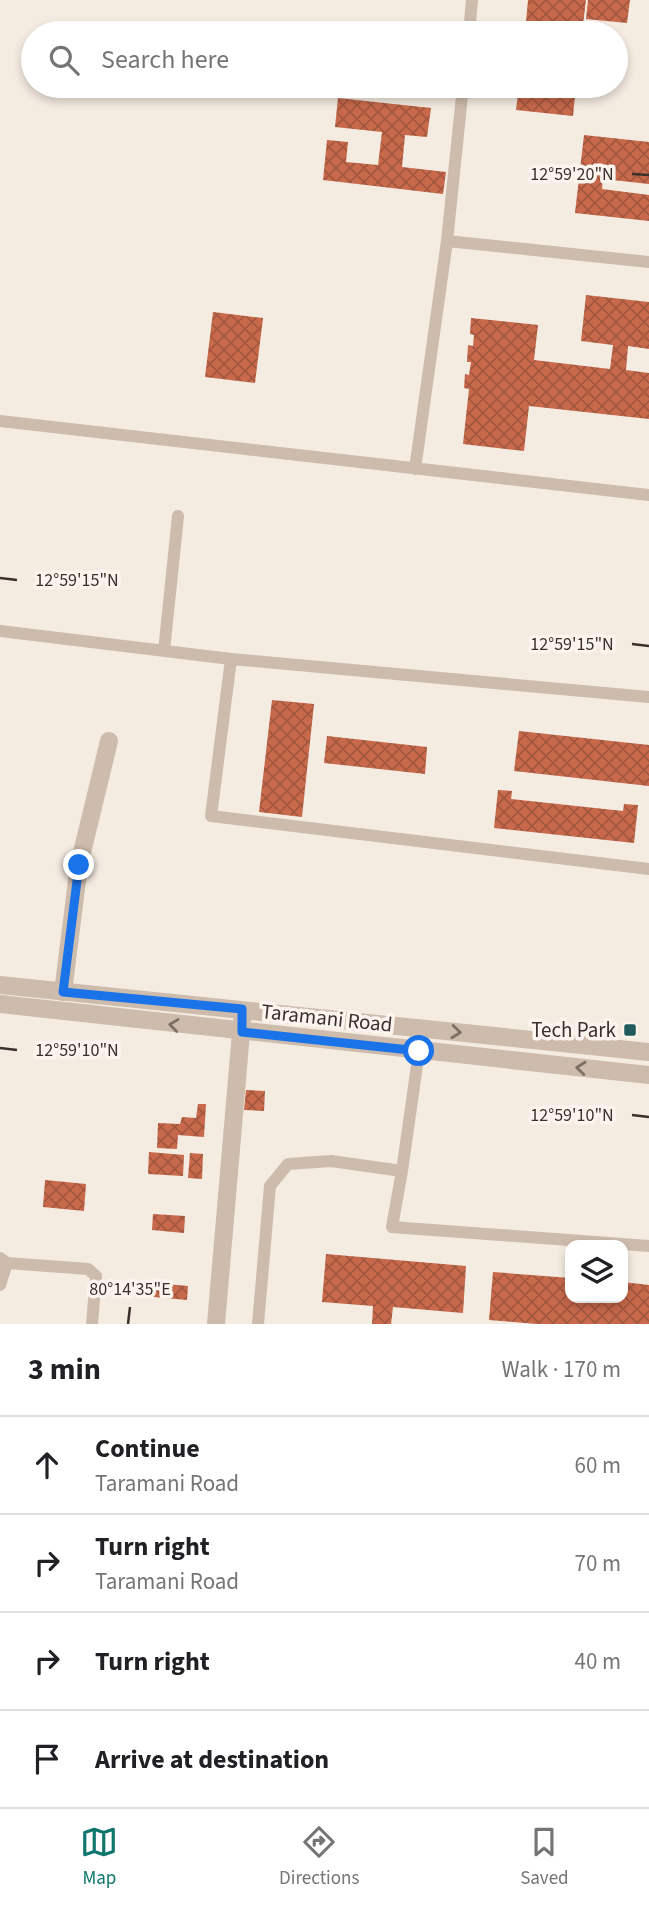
<!DOCTYPE html>
<meta charset="utf-8">
<style>
body{margin:0;font-family:"Source Sans 3",sans-serif;background:#f6f6f6;color:#202124}
.controls{position:absolute;right:21px;bottom:21px;display:grid;overflow:hidden;border-radius:14px;box-shadow:0 4px 10px #0003}
.controls button{width:63px;height:63px;display:grid;place-items:center;padding:0;border:0;border-bottom:2px solid #e0e0e0;background:#fff;color:#202124;font:35px sans-serif}
.stop{position:absolute;width:21px;height:21px;margin:-16px;border:5px solid #1a73e8;border-radius:50%;background:#fff}
.stop.end{background:#1a73e8;border-color:#fff;box-shadow:0 2px 7px #0008}
.list{margin:0;padding:0;list-style:none}
h2{display:flex;justify-content:space-between;align-items:center;height:91px;margin:0;padding:0 28px;font-size:30px}
h2 small{font-size:23px;font-weight:400;color:#757577}
.list li{display:grid;grid-template-columns:46px 1fr auto;gap:21px;align-items:center;box-sizing:border-box;height:98px;padding:0 28px;border-top:2px solid #e0e0e0}
.list b{display:block;font-size:26px;white-space:nowrap}
.list p{margin:0;font-size:23px;white-space:nowrap;color:#757577}
.list em{font-size:23px;font-style:normal;color:#757577}
.icon{flex:none;width:38px;height:38px;fill:none;stroke:currentColor;stroke-width:2;stroke-linecap:round;stroke-linejoin:round}
.map{position:relative;flex:none;width:649px;height:1324px;overflow:hidden}
.search{position:absolute;background:#fff;box-shadow:0 4px 10px #0003;left:21px;right:21px;top:21px;height:77px;display:flex;align-items:center;gap:18px;box-sizing:border-box;padding:0 24px;border-radius:38px;color:#757577;font-size:26px}
.sheet{height:483px;background:#fff}
nav{display:flex;justify-content:space-around;align-items:center;box-sizing:border-box;height:98px;border-top:2px solid #e0e0e0;background:#fff;font-size:19px;color:#757577}
nav a{display:grid;justify-items:center;gap:4px}
nav .on{color:#0f766e}
.map>svg:first-child{display:block}
.building{fill:url(#building-cross-hatch)}
.lines{fill:none;stroke-linecap:round;stroke-linejoin:round}
.service{stroke:#cdbbac;stroke-width:12}
.minor{stroke:#cdbbac;stroke-width:18}
.tertiary{stroke:#cdbbac;stroke-width:18}
.oneway{stroke:#7d6f65}
.route{stroke:#1a73e8;stroke-width:9}
.ticks{fill:none;stroke:#3b302b;stroke-width:2.5}
.poi-dot{fill:#1f5a5e;stroke:#fbf5ee;stroke-width:2.5}
.labels{text-anchor:middle;dominant-baseline:central;stroke-width:7;stroke-linejoin:round;paint-order:stroke}
.street-label{font-size:21px;fill:#3b302b;stroke:#fbf5ee}
.poi-label{font-size:21px;fill:#3b302b;stroke:#fbf5ee;text-anchor:end}
.ticks-label{font-size:18px;text-anchor:middle;fill:#3b302b;stroke:#fbf5ee;stroke-width:7;stroke-linejoin:round;paint-order:stroke}
</style>
<div class="map">
<svg width="649" height="1324" viewBox="0 0 649 1324">
<defs>
<pattern id="building-cross-hatch" width="8" height="8" patternUnits="userSpaceOnUse" patternTransform="scale(1.75)"><rect width="8" height="8" fill="#c8694b"/><path d="M0 0l8 8M0 8l8-8" fill="none" stroke="#a4573f"/></pattern>
</defs>
<rect width="100%" height="100%" fill="#f4ebe1"/>
<!-- building -->
<path class="building" d="M528 0H586L582 33H525Z
M588 0H630L627 23 586 19Z
M519 86H576L573 116 516 110Z
M338 98 431 108 427 137 405 135 402 167 446 172 443 194 323 180 327 140 348 142 346 162 378 165 382 132 335 127Z
M584 135 649 142V184L603 179 602 189 649 195V221L575 213Z
M586 295 649 302V349L628 346 626 370 649 373V419L529 406 524 451 463 444 469 389 464 388 465 374 469 375 471 362H467L468 345 473 346 474 335 470 334 471 318 538 325 534 360 610 369 613 345 581 341Z
M213 312 263 318 255 383 205 377Z
M272 700 314 704 302 817 259 812Z
M519 731 649 745V786L514 771Z
M327 736 427 747 425 774 324 763Z
M498 790 512 791 511 799 623 811 624 804 638 805 634 843 494 828Z
M246 1090 265 1091 264 1111 244 1110Z
M198 1104H206L204 1137 178 1135 177 1149 157 1148 158 1123 180 1124 182 1117 196 1118Z
M149 1152 184 1155 183 1176 148 1174Z
M190 1153 203 1154 202 1179 188 1178Z
M45 1180 86 1184 84 1211 43 1207Z
M153 1214 185 1216 184 1233 152 1230Z
M326 1254 466 1266 463 1313 393 1307 391 1324H372L373 1306 322 1302Z
M493 1272 570 1278V1298H623V1282L649 1285V1324H536L489 1320Z
M144 1282 188 1286 187 1300 143 1296Z"/>
<g class="lines">
<!-- service -->
<path class="service" d="M469 33 472 0
M447 241 649 262
M0 421 649 495
M415 469 447 241 463 86
M0 631 231 659 649 697
M164 651 178 516
M231 659 211 816 649 869
M402 1171 392 1227 649 1246
M0 1258 7 1263 88 1269 96 1276 92 1324
M0 1285 7 1263
M258 1324 270 1186 288 1164 331 1161 402 1171 419 1051"/>
<!-- minor -->
<path class="minor" d="M63 992 79 865 109 741"/>
<!-- tertiary -->
<path class="tertiary" d="M0 985 649 1052
M0 1004 649 1075
M216 1324 242 1021"/>
</g>
<!-- one-way arrows -->
<defs><path id="oneway-chevron" d="M-2-3.5L2.5 0L-2 3.5" fill="none" stroke-width="1.6" stroke-linecap="round" stroke-linejoin="round" transform="scale(1.75)"/></defs>
<g class="oneway">
<use href="#oneway-chevron" transform="translate(174 1025) rotate(-173)"/>
<use href="#oneway-chevron" transform="translate(456 1032) rotate(6)"/>
<use href="#oneway-chevron" transform="translate(581 1068) rotate(-174)"/>
</g>
<g class="lines">
<!-- route -->
<path class="route" d="M79 865 63 992 242 1009V1032L419 1051"/>
</g>
<!-- ticks -->
<path class="ticks" d="M632 174 649 175M0 578 17 580M632 644 649 646M0 1048 17 1050M632 1115 649 1117M128 1324 130 1307"/>
<!-- markers -->
<rect class="poi-dot" x="623" y="1023" width="14" height="14" rx="3.5"/>
<g class="labels">
<!-- street labels -->
<g class="street-label">
<text transform="translate(327 1018) rotate(6)">Taramani Road</text>
</g>
<!-- poi labels -->
<g class="poi-label">
<text x="616" y="1030">Tech Park</text>
</g>
</g>
<g class="ticks-label">
<text x="572" y="180">12°59'20"N</text>
<text x="77" y="586">12°59'15"N</text>
<text x="572" y="650">12°59'15"N</text>
<text x="77" y="1056">12°59'10"N</text>
<text x="572" y="1121">12°59'10"N</text>
<text x="130" y="1295">80°14'35"E</text>
</g>
</svg>
<div class="controls">
<button><svg class="icon" aria-label="layers" viewBox="0 0 24 24"><path d="M12 4l9 5-9 5-9-5zM3 14l9 5 9-5"/></svg></button>
</div>
<div class="stop" style="left:419px;top:1051px"></div>
<div class="stop end" style="left:79px;top:865px"></div>
<div class="search"><svg class="icon" aria-label="search" viewBox="0 0 24 24"><circle cx="10" cy="10" r="6"/><path d="M15 15l6 6"/></svg>Search here</div>
</div>
<section class="sheet">
<h2>3 min<small>Walk · 170 m</small></h2>
<ul class="list">
<li><svg class="icon" aria-label="ahead" viewBox="0 0 24 24"><path d="M12 20V5M6 11l6-6 6 6"/></svg><div><b>Continue</b><p>Taramani Road</p></div><em>60 m</em></li>
<li><svg class="icon" aria-label="right" viewBox="0 0 24 24"><path d="M7 20v-9h11M14 6l5 5-5 5"/></svg><div><b>Turn right</b><p>Taramani Road</p></div><em>70 m</em></li>
<li><svg class="icon" aria-label="right" viewBox="0 0 24 24"><path d="M7 20v-9h11M14 6l5 5-5 5"/></svg><div><b>Turn right</b></div><em>40 m</em></li>
<li><svg class="icon" aria-label="arrive" viewBox="0 0 24 24"><path d="M6 21V4h12l-3 4 3 4H6"/></svg><div><b>Arrive at destination</b></div></li>
</ul>
</section>
<nav>
<a class="on"><svg class="icon" aria-label="map" viewBox="0 0 24 24"><path d="M3 6l6-2 6 2 6-2v14l-6 2-6-2-6 2zM9 4v14M15 6v14"/></svg>Map</a>
<a><svg class="icon" aria-label="directions" viewBox="0 0 24 24"><path d="M12 3l9 9-9 9-9-9zM9 14v-3h6M13 9l2 2-2 2"/></svg>Directions</a>
<a><svg class="icon" aria-label="saved" viewBox="0 0 24 24"><path d="M7 4h10v16l-5-4-5 4z"/></svg>Saved</a>
</nav>
